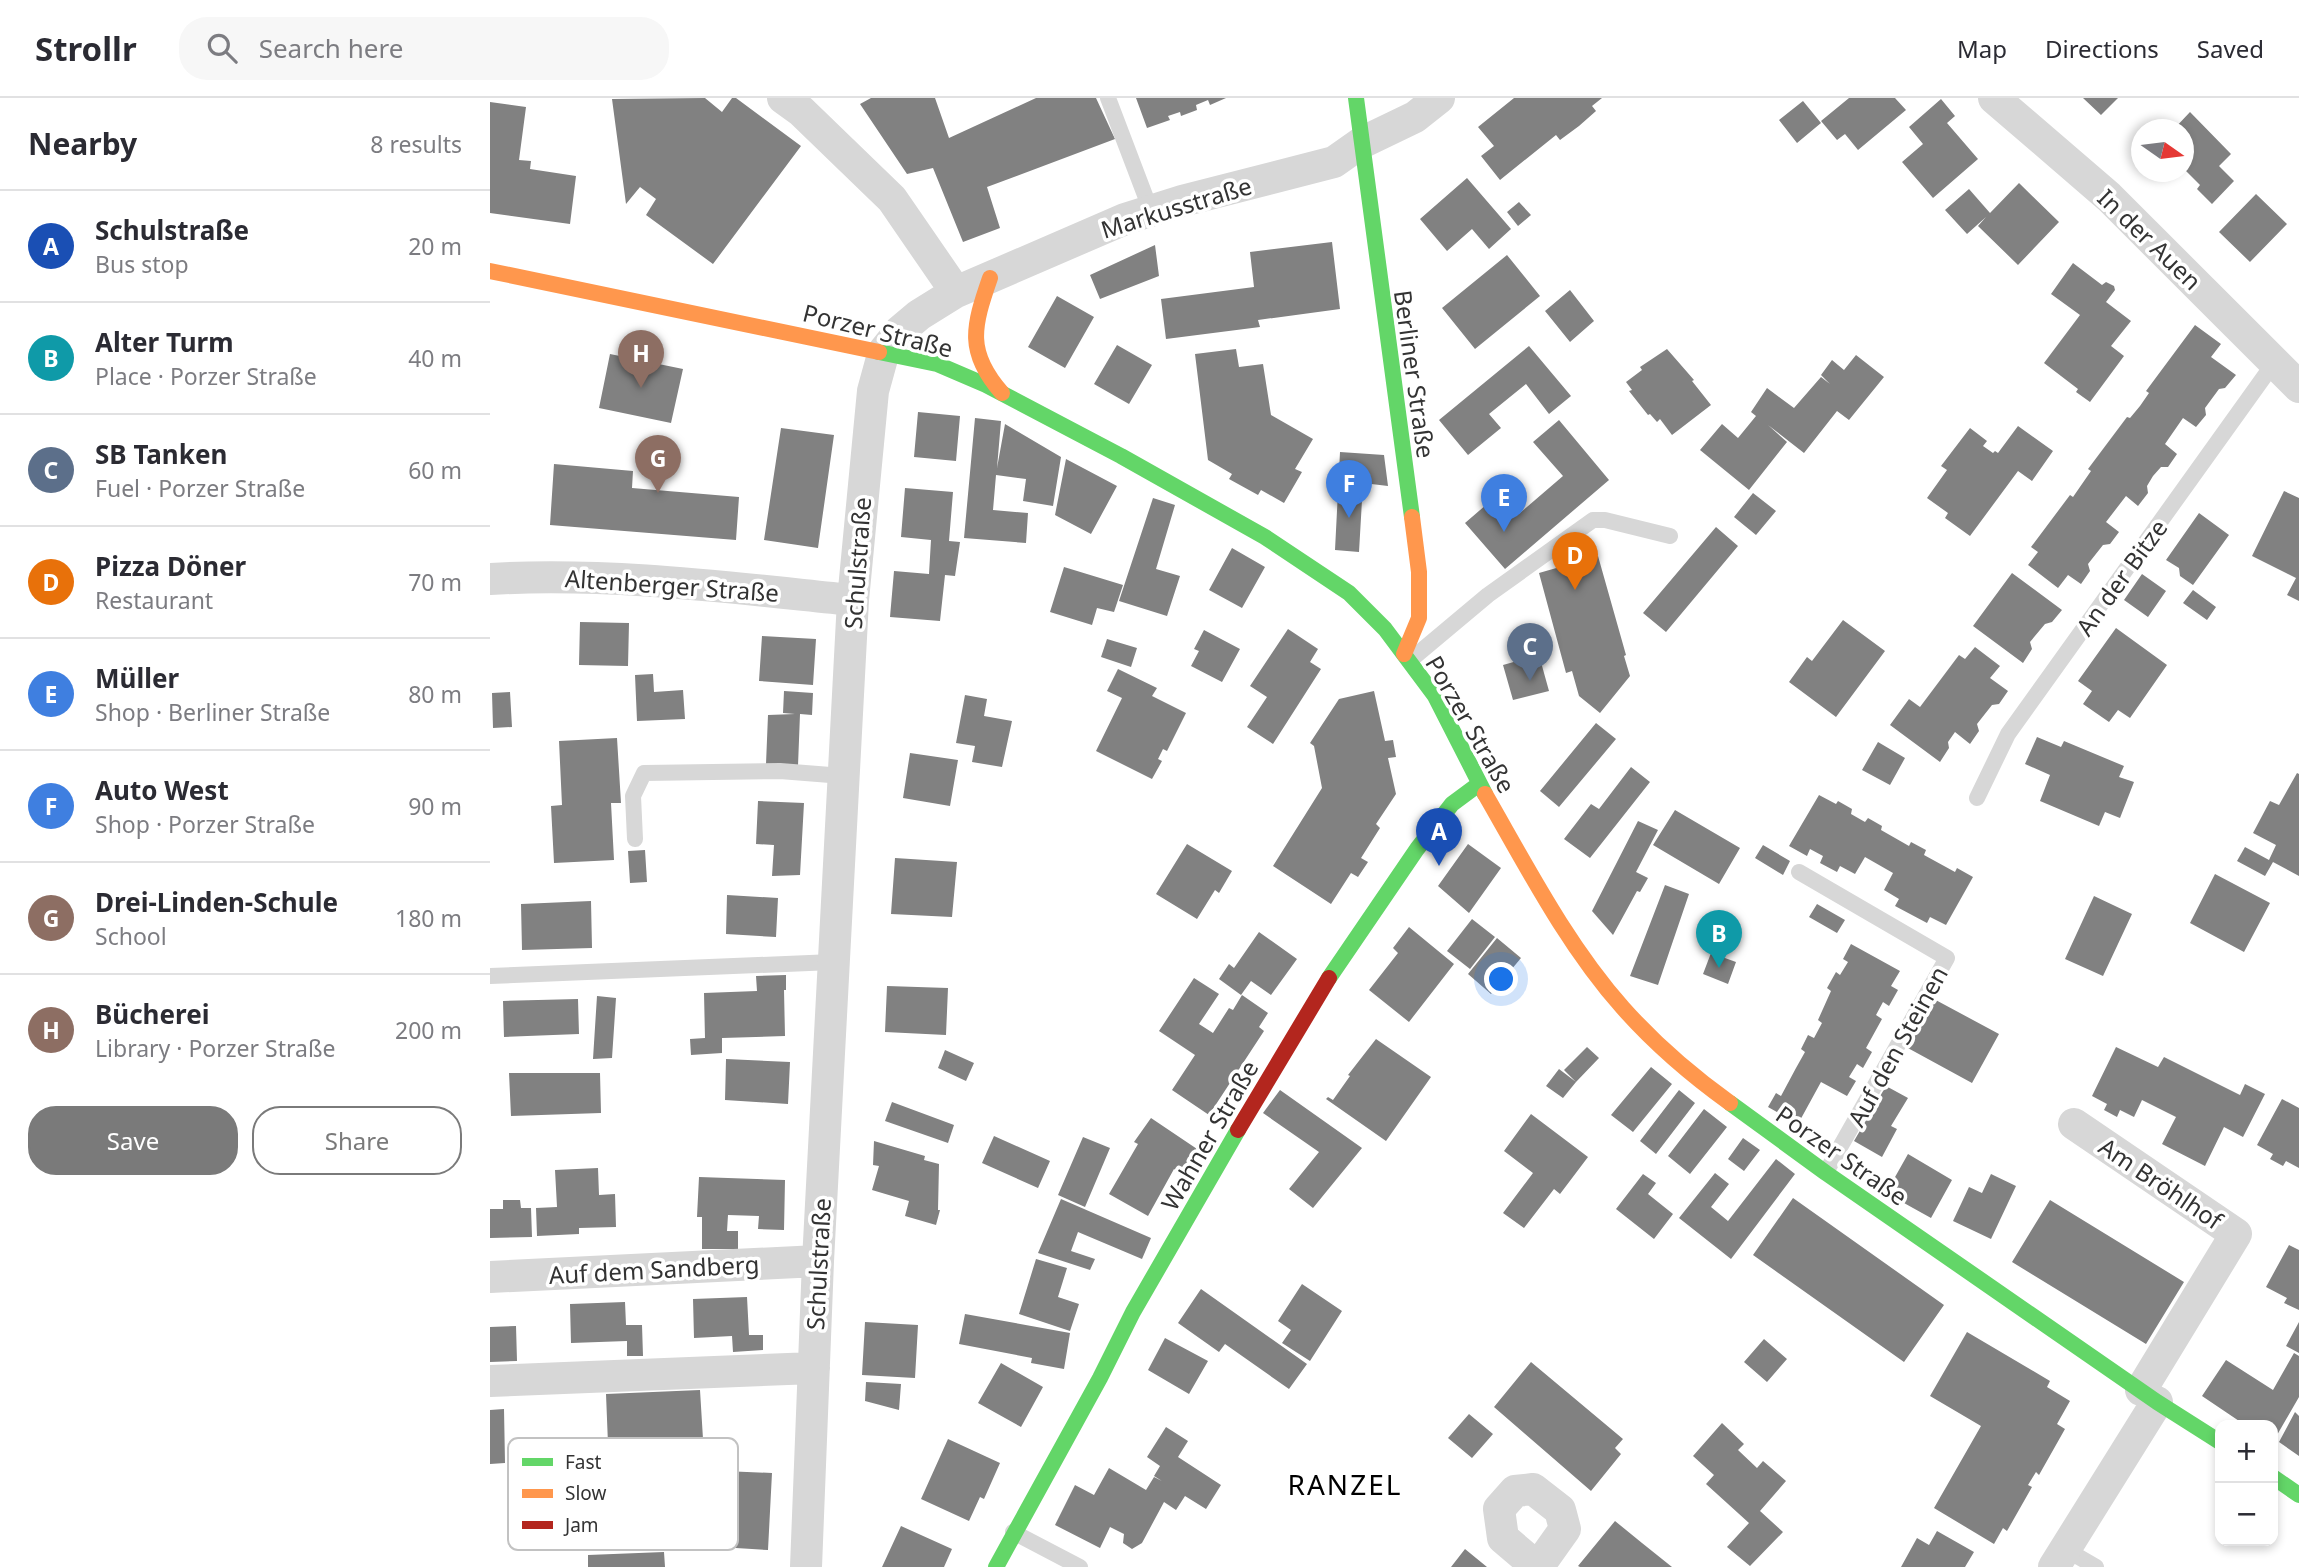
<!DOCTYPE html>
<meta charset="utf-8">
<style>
body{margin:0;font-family:"Noto Sans",sans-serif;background:#f7f7f7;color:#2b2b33}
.controls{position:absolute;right:21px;bottom:21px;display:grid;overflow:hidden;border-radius:14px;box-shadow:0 4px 10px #0003}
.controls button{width:63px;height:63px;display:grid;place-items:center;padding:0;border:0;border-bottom:2px solid #e1e1e2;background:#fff;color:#2b2b33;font:35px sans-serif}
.compass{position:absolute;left:1641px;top:21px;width:63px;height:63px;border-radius:50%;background:#fff;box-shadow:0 4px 10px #0003;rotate:104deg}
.you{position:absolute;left:1012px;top:882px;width:24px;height:24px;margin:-18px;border:5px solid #fff;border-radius:50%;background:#1a73e8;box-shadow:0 0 0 10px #1a73e833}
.badge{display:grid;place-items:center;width:46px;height:46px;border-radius:50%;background:#7a7a7a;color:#fff;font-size:23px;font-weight:700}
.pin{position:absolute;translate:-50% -58px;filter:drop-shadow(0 2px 4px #0008)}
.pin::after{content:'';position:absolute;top:37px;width:24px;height:21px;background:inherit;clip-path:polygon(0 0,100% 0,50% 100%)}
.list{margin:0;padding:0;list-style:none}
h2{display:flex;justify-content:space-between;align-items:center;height:91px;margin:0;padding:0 28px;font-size:30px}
h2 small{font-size:23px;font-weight:400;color:#7c7c81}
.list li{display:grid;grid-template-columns:46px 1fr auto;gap:21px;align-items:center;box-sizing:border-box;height:112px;padding:0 28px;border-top:2px solid #e1e1e2}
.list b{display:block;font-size:26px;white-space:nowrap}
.list p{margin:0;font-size:23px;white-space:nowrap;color:#7c7c81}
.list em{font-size:23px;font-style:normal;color:#7c7c81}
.actions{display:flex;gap:14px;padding:21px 28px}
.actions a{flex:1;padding:16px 0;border:2px solid #7a7a7a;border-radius:28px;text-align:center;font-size:24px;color:#7a7a7a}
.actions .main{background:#7a7a7a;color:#fff}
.icon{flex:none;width:38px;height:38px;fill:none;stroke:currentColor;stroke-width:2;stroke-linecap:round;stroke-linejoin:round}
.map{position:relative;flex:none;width:1809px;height:1469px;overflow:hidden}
header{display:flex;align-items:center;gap:42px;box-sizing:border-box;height:98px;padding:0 35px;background:#fff;border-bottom:2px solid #e1e1e2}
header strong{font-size:33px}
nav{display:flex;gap:38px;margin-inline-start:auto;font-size:24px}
.search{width:490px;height:63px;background:#f7f7f7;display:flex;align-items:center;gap:18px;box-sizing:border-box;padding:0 24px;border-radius:28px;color:#7c7c81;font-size:26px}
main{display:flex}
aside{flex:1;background:#fff}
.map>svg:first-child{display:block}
.building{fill:#818181}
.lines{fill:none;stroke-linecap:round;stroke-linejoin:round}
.lane{stroke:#d7d7d7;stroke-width:16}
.street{stroke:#d7d7d7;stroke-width:32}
.fast{stroke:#63d668;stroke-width:16}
.slow{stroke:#ff974d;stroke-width:16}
.jam{stroke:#b3261e;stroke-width:16}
.labels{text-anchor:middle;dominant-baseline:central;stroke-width:7;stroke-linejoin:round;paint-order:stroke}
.street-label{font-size:24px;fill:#333;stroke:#fff}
.quarter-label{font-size:28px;letter-spacing:2px;fill:#000;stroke:#fff}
.key{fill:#fff;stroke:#c2c2c2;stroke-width:2}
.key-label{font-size:19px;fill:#333}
</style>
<header>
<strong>Strollr</strong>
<div class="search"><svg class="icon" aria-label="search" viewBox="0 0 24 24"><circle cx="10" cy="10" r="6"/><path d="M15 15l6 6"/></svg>Search here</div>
<nav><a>Map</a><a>Directions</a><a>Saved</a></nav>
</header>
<main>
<aside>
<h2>Nearby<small>8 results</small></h2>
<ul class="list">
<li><span class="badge" style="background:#1a4fb4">A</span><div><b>Schulstraße</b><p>Bus stop</p></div><em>20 m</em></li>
<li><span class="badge" style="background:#0f9aa8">B</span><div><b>Alter Turm</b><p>Place · Porzer Straße</p></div><em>40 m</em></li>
<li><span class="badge" style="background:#5c6f8a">C</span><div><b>SB Tanken</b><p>Fuel · Porzer Straße</p></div><em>60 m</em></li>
<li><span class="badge" style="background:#e8710a">D</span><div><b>Pizza Döner</b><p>Restaurant</p></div><em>70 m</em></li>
<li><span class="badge" style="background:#3f7fe0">E</span><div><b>Müller</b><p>Shop · Berliner Straße</p></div><em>80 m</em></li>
<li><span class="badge" style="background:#3f7fe0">F</span><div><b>Auto West</b><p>Shop · Porzer Straße</p></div><em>90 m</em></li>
<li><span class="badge" style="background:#8d6e63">G</span><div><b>Drei-Linden-Schule</b><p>School</p></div><em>180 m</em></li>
<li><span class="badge" style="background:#8d6e63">H</span><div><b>Bücherei</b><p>Library · Porzer Straße</p></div><em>200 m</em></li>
</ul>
<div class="actions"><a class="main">Save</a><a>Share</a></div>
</aside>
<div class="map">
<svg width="1809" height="1469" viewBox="0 0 1809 1469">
<rect width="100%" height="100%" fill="#fff"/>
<!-- building -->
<path class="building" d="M215 0 232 14 242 0H246L311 48 223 166 156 117 166 101 150 89 136 106 122 1Z
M381 0H445L459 40 546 0H606L625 41 497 89 510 130 473 144 443 70 417 76 370 6Z
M646 0H736L720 7 718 2 706 7 707 12 691 18 690 14 678 18 680 22 657 30Z
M1024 0H1112L1102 8 1106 13 1089 28 1070 42 1066 37 1010 82 991 58 1004 48 988 29Z
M1359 0H1405L1416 12 1368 52 1355 36 1347 42 1331 23Z
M1593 0H1628L1611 17Z
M1451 1 1465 18 1457 25 1488 61 1443 100 1412 64 1433 46 1419 29Z
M1313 3 1331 25 1307 45 1289 22Z
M0 4 36 9 29 62 41 63 40 71 86 78 80 126 0 115Z
M1700 14 1741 56 1729 68 1744 83 1722 106 1707 91 1710 87 1694 71V32H1683Z
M977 80 1021 131 999 151 982 131 957 153 930 121Z
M1529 85 1569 124 1528 167 1488 128 1496 119 1477 136 1455 112 1479 91 1500 115Z
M1766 96 1797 126 1760 164 1729 134Z
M1029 104 1041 117 1028 128 1017 114Z
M842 144 850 211 768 222 770 229 676 241 671 201 764 189 760 154Z
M665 147 669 178 610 201 600 177Z
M1017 157 1050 198 985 251 952 210Z
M1583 165 1612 187 1616 184 1624 188 1625 192 1616 204 1641 223 1621 248 1634 258 1600 304 1586 294 1588 291 1554 265 1590 217 1561 196Z
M1080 192 1104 223 1080 244 1055 213Z
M567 198 604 219 575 270 538 249Z
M1705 227 1731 246 1721 259 1746 277 1735 290 1729 291 1715 310 1716 317 1706 329 1693 320 1675 346 1687 356 1678 369H1671L1663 378 1657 388 1658 395 1648 408 1636 398 1616 424 1629 434 1620 446 1613 447 1598 466 1600 473 1591 486 1578 477 1568 490 1538 467 1548 454 1541 449 1580 397 1583 399 1601 373 1598 371 1637 319 1640 320 1650 308 1659 295 1656 293Z
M627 247 662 267 639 306 604 286Z
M1039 248 1081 298 1059 316 1036 286 999 316 1011 330 978 357 949 322Z
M746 251 749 269 773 266 781 317 823 341 805 371 812 374 794 405 771 392 768 397 739 381 742 376 718 362 705 256Z
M1177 251 1204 282 1202 283 1221 307 1182 337 1170 321 1167 324 1160 316 1158 317 1139 293 1142 292 1136 284 1152 272 1150 269Z
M120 256 193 271 181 325 109 310Z
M1366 257 1394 279 1359 322 1347 313 1314 355 1278 327 1297 344 1259 392 1210 352 1232 326 1248 340 1266 318 1261 314 1277 290 1304 310 1331 279 1340 286 1331 277 1342 262 1354 272Z
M428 314 470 318 466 363 424 359Z
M485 320 511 323 507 370 515 326 571 359 563 408 533 403 536 381 506 377 503 412 538 415 536 445 474 440Z
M1069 322 1119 382 1015 471 975 425 1011 394 1030 415 1073 378 1043 344Z
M1528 328 1563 353 1542 383 1528 373 1480 438 1455 420 1458 415 1437 400 1457 372 1451 368 1480 330 1497 343 1493 348 1503 355 1505 353 1508 355Z
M291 330 344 337 328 450 274 442Z
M850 354 894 357 898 388 873 385 869 454 845 452Z
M576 361 627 388 601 436 565 417Z
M64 366 143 373 142 390 249 399 246 442 60 427Z
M415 390 463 394 459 443 470 444 465 478 455 477 450 523 400 519 404 473 439 476 441 442 411 439Z
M1794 393 1809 400V503L1797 497 1806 480 1762 458Z
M1263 395 1286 413 1266 437 1244 419Z
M663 400 685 407 666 471 690 478 677 518 629 503Z
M1709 415 1739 437 1703 487 1690 478 1689 470 1676 462Z
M1226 429 1248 448 1176 534 1153 515Z
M742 450 775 469 752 510 719 492Z
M1108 458 1136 557 1134 558 1140 578 1110 615 1089 598 1082 573 1076 575 1049 475Z
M574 469 633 487 624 514 607 510 602 527 560 514Z
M1522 475 1572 512 1562 524 1555 526 1540 544 1542 551 1533 565 1483 528Z
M1652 476 1676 493 1658 519 1634 502Z
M1703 492 1726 509 1717 522 1693 505Z
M1353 522 1395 553 1346 619 1299 584 1317 559 1322 563Z
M90 524 139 525 138 568 89 567Z
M1626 530 1677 567 1640 620 1628 612 1619 624 1593 606 1602 593 1588 583Z
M798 531 828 551 820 564 831 571 783 646 757 629 777 599 760 588Z
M714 532 750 551 732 584 701 568 709 553 704 551Z
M272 538 326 541 323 587 269 583Z
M617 541 647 550 641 569 611 559Z
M1485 549 1510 568 1500 580 1518 593 1509 606 1502 607 1487 626 1489 633 1480 646 1465 634 1458 644 1459 650 1450 664 1400 627 1419 601 1430 609 1469 557 1475 561Z
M1049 557 1059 593 1023 602 1013 567Z
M628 571 667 590 662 598 696 615 677 653 673 651 668 661 672 663 662 681 606 653 632 600 617 593Z
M163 576 164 594 193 592 195 621 147 623 145 577Z
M294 593 323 595 322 617 310 616 308 668 276 666 278 617 305 616 293 615Z
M884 593 895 643 903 642 906 659 898 660 906 696 886 726 890 730 871 760 878 764 868 779 861 775 841 806 783 768 832 690 824 648 820 645 849 601Z
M20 594 22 629 3 630 2 595Z
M475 597 497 601 494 618 522 623 512 669 482 664 485 648 466 645Z
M1106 625 1126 641 1069 709 1050 693Z
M1547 639 1571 649 1574 643 1634 668 1629 679 1644 684 1630 720 1615 714 1609 728 1550 703 1560 677 1535 666Z
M127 640 131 705H121L124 762 64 765 61 708 72 707 69 643Z
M1388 644 1415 660 1400 687 1372 672Z
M420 655 468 662 460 708 413 700Z
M1141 669 1160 684 1100 760 1074 741 1101 706 1109 711Z
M1807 675 1809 676V778L1783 764 1775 778 1747 763 1755 749 1779 762 1786 747 1763 735 1780 703 1789 707Z
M1329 697 1346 706 1348 703 1362 711 1361 716 1375 724 1378 720 1392 728 1391 732 1419 748 1421 744 1436 752 1434 757 1465 774 1467 770 1483 779 1456 827 1440 819 1437 825 1405 808 1409 801 1394 792 1403 775 1375 759 1365 776 1350 768 1347 774 1330 765 1333 758 1320 751 1317 758 1299 748Z
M268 703 314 705 310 777 282 778 284 747 266 746Z
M1185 712 1250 750 1229 786 1163 747Z
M1148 723 1168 732 1146 774 1158 780 1150 794 1147 793 1123 837 1102 813Z
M697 746 742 773 729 795 725 792 707 821 666 796Z
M978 746 1011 770 979 815 948 788Z
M1273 747 1300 763 1293 777 1265 760Z
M155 752 157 784 140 785 138 753Z
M405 760 467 764 462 819 401 816Z
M1725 776 1780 805 1754 854 1700 825Z
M1175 787 1199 796 1168 887 1140 878Z
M237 797 288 800 286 839 236 836Z
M1604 798 1642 816 1613 878 1575 861Z
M101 803 102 850 32 852 31 806Z
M1327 806 1355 822 1347 835 1319 819Z
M982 821 1005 839 980 871 957 853Z
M919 829 964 866 919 924 879 892 908 855 903 850Z
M769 834 807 861 781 897 761 883 751 897 729 881 739 866 744 870Z
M1007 840 1031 860 1001 896 978 876Z
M1361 846 1410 873 1401 888 1408 892 1399 908 1393 904 1386 917 1392 921 1376 950 1382 954 1373 970 1367 966 1359 979 1366 983 1357 998 1331 984 1308 1026 1278 1009 1286 995 1291 998 1306 970 1315 954 1311 951 1318 937 1324 940 1332 925 1328 922 1341 893 1337 890 1346 874 1350 877 1358 864 1353 861Z
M1221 855 1246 864 1238 886 1213 876Z
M296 877V892H294L295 938 232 940V955L201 957 200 941 215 940 214 895 267 893 266 878Z
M704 880 729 896 709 926 723 935 739 910 743 912 752 897 778 915 769 929 774 933 719 1017 682 992 705 957 669 933Z
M397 888 458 890 456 937 395 934Z
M107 898 126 900 122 960 103 961Z
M1442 900 1509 936 1482 985 1416 949Z
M88 901 89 936 14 939 13 903Z
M886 941 941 979 896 1043 836 1001 838 999 843 1002 860 978 858 977Z
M1097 949 1109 960 1086 984 1074 972Z
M1626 949 1668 969 1674 959 1750 997 1755 986 1775 996 1753 1039 1734 1029 1715 1068 1672 1046 1686 1019 1652 1002 1644 1019 1630 1012 1627 1019 1614 1012 1617 1006 1602 998Z
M455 952 484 965 476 983 448 970Z
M236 961 300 964 298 1006 235 1002Z
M1161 969 1182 986 1143 1034 1121 1017Z
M1069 971 1086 984 1073 1000 1056 988Z
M19 975H110L111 1015 21 1018Z
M1396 988 1418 1000 1401 1028 1407 1031 1392 1059 1364 1043Z
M790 992 872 1050 823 1110 799 1091 829 1054 773 1015Z
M1189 992 1205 1005 1166 1056 1150 1043Z
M1792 1001 1809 1010V1070L1796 1063 1793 1068 1780 1061 1783 1056 1767 1047Z
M402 1004 464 1027 458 1045 395 1023Z
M1214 1011 1237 1029 1200 1076 1178 1058Z
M1041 1016 1098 1059 1070 1096 1064 1091 1034 1130 1013 1115 1043 1075 1014 1053Z
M661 1020 713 1055 696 1080 684 1071 658 1118 619 1096 648 1046 644 1044Z
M504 1038 560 1063 548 1090 492 1065Z
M593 1039 620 1050 595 1109 568 1097Z
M1253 1040 1270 1052 1254 1073 1238 1061Z
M384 1043 435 1058 434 1062 449 1066 448 1112H450L446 1127 415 1118 419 1103 382 1092 389 1068 383 1067Z
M1418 1056 1462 1082 1441 1120 1396 1095Z
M1286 1061 1305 1076 1241 1161 1189 1120 1225 1075 1239 1086 1221 1109 1238 1123Z
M108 1070 109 1097 125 1096 126 1129 89 1130V1136L47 1138 46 1110 67 1109 65 1072Z
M1153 1076 1166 1085 1158 1096 1183 1116 1164 1141 1126 1111Z
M1501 1076 1526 1088 1501 1141 1463 1123 1479 1089 1492 1095Z
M209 1079 295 1082 294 1132 268 1131 269 1118 238 1117 237 1133H248V1151H212V1119H207Z
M1303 1100 1454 1207 1414 1264 1263 1157Z
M571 1101 661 1140 652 1161 588 1134 581 1153 605 1161 600 1172 548 1155Z
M13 1102H30L31 1110H41L42 1139 0 1140V1111H13Z
M1560 1102 1694 1184 1656 1246 1522 1164Z
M1799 1147 1809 1152V1212L1794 1205 1797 1200 1776 1189Z
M546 1161 577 1170 568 1199 589 1206 580 1233 529 1216Z
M812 1186 852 1213 820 1263 792 1245 801 1232 788 1223Z
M711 1191 817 1266 799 1291 735 1246 729 1254 688 1225Z
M257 1199 259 1237H273V1252L243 1254 242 1238 204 1240 203 1201Z
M135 1204 136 1227H152L153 1258H137V1243L81 1245 80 1206Z
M475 1216 580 1235 574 1271 541 1265 542 1260 469 1246Z
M375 1224 428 1227 425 1280 372 1277Z
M1809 1224V1255L1796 1248Z
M26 1228 27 1263 0 1264V1229Z
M1477 1234 1560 1283 1557 1289 1580 1303 1567 1326 1575 1331 1549 1377 1546 1374 1538 1387 1542 1389 1517 1433 1513 1430 1504 1446 1444 1410 1491 1328 1440 1298Z
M675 1240 718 1263 699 1296 658 1272Z
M1274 1241 1297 1261 1277 1284 1254 1264Z
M1804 1255 1809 1258V1299L1783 1344V1327H1755L1712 1298 1736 1262 1783 1292Z
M1041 1264 1133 1341 1125 1350 1131 1356 1101 1393 1004 1309Z
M511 1265 553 1289 531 1329 488 1305Z
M376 1284 411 1286 409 1312 375 1303Z
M210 1292 213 1341 118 1346 116 1296Z
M14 1311 15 1365 0 1366V1312Z
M1805 1314 1809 1318V1358L1789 1344Z
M979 1316 1003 1336 982 1360 958 1340Z
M1232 1325 1254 1346 1248 1352 1267 1370 1273 1363 1296 1383 1270 1413 1293 1434 1260 1468 1237 1449 1259 1425 1216 1386 1224 1377 1203 1358Z
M676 1329 698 1343 688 1359 731 1387 716 1411 695 1398 686 1412 674 1404 652 1445 642 1451 633 1445 634 1436 620 1429 610 1450 565 1427 585 1387 604 1397 619 1370 656 1392 664 1379 672 1383 664 1378 670 1368 657 1359Z
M458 1341 510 1365 494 1401 490 1399 479 1423 431 1401Z
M234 1373 282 1375 278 1452 230 1449Z
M1125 1423 1152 1445 1182 1469H1090L1088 1468Z
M411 1428 462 1451 454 1469H392Z
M1447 1433 1484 1454 1475 1469H1411L1427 1440 1439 1447Z
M975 1451 997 1469H961Z
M174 1454 175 1469H98V1457Z"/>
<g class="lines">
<!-- lane -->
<path class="lane" d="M618 0 661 113
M924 559 998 497 1103 422H1115L1180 438
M1487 700 1518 636 1784 265
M145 741 143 698 154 675 290 673 353 678
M1309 774 1457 860 1336 1074
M0 878 343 864
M523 1434 590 1469
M1575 1451 1606 1469"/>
<!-- street -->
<path class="street" d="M293 0 311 13 402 101 466 194
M1504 0 1619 99 1809 289
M0 481C120 474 243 490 363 502
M1584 1026 1746 1136 1651 1292
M0 1179 328 1163
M0 1283 324 1270
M316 1469 328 1163 363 502 383 293 394 253 410 233 429 217 466 194 635 121 692 103 844 64 871 45 925 19 949 0
M1047 1469 1013 1440 1009 1411 1025 1393 1043 1391 1070 1412 1075 1431 1048 1469
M1564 1469 1667 1304"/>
<!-- fast -->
<path class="fast" d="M866 0 922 419
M389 254 447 266 496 287 631 358 775 439 859 495 895 531 945 598 995 696
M839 880 927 751 962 706 989 686
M1240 1005 1336 1075 1667 1304 1730 1344
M1783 1379 1809 1397
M506 1469 610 1280 643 1214 748 1032"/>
<!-- slow -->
<path class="slow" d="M0 173 389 254
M500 180C483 229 476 254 512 295
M914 556 929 520V474L922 419
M995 696C1037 769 1077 847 1133 910 1165 946 1201 977 1240 1005"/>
<!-- jam -->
<path class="jam" d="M748 1032 839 880"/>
</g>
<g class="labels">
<!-- street labels -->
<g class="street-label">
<text transform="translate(686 109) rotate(-17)">Markusstraße</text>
<text transform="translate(1660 141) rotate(44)">In der Auen</text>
<text transform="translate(388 232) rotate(14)">Porzer Straße</text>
<text transform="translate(925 276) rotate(82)">Berliner Straße</text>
<text transform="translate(367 465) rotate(-86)">Schulstraße</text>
<text transform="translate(1631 479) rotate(-54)">An der Bitze</text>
<text transform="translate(182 487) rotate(4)">Altenberger Straße</text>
<text transform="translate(981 626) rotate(60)">Porzer Straße</text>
<text transform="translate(1407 948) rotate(-61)">Auf den Steinen</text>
<text transform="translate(719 1037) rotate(-60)">Wahner Straße</text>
<text transform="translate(1352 1057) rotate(35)">Porzer Straße</text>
<text transform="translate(1671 1085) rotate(34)">Am Bröhlhof</text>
<text transform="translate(328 1166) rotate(-87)">Schulstraße</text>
<text transform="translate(164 1171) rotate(-3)">Auf dem Sandberg</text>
</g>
<!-- quarter labels -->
<g class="quarter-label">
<text x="855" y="1386">RANZEL</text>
</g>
</g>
<!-- legend -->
<rect x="18" y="1340" width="230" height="112" rx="10" class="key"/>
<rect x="32" y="1360" width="31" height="8" fill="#63d668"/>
<rect x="32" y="1391" width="31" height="9" fill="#ff974d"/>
<rect x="32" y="1423" width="31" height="8" fill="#b3261e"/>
<g class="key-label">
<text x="75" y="1371">Fast</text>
<text x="75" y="1402">Slow</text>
<text x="75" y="1434">Jam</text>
</g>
</svg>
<div class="controls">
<button>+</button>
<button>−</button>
</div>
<svg class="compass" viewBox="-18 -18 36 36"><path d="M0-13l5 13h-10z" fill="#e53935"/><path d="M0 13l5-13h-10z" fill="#7c7c81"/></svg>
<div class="you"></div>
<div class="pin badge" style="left:949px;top:768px;background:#1a4fb4">A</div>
<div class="pin badge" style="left:1229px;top:870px;background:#0f9aa8">B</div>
<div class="pin badge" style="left:1040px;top:583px;background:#5c6f8a">C</div>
<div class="pin badge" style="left:1085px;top:492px;background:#e8710a">D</div>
<div class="pin badge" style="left:1014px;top:434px;background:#3f7fe0">E</div>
<div class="pin badge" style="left:859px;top:420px;background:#3f7fe0">F</div>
<div class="pin badge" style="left:168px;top:395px;background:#8d6e63">G</div>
<div class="pin badge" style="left:151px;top:290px;background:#8d6e63">H</div>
</div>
</main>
